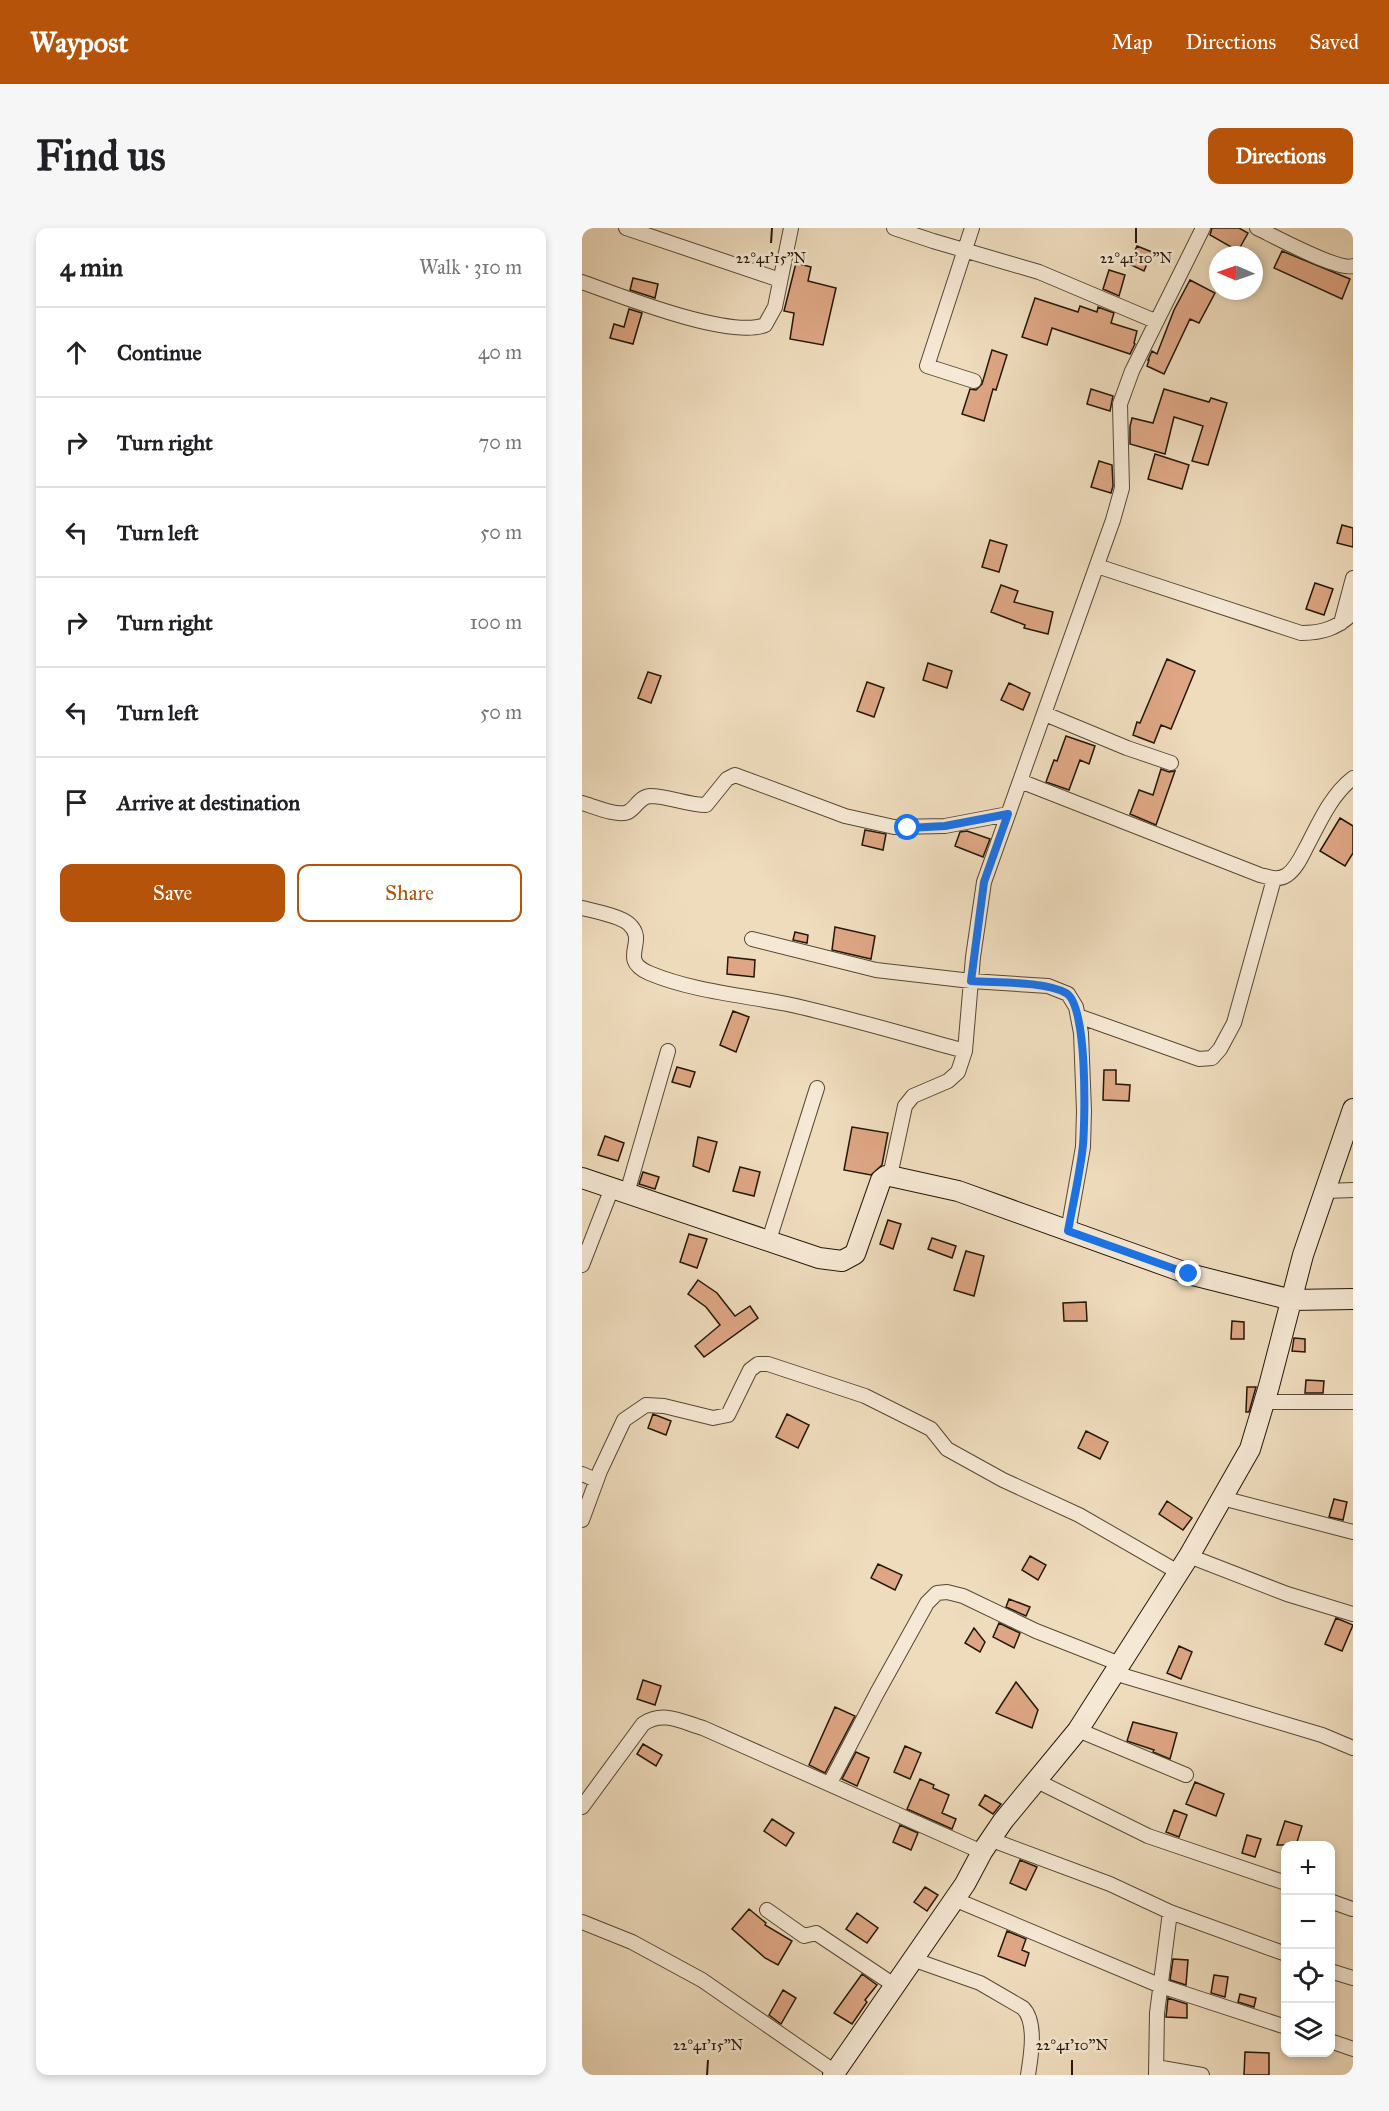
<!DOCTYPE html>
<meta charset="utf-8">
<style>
body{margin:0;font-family:"IM FELL Great Primer",serif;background:#f6f6f6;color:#202124}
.controls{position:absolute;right:18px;bottom:18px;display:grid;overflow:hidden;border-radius:12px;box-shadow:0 3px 9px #0003}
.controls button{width:54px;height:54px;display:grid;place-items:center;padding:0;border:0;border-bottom:2px solid #e0e0e0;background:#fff;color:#202124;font:30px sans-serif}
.compass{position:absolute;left:627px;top:18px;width:54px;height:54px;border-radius:50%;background:#fff;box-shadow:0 3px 9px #0003;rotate:272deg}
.stop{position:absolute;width:18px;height:18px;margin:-14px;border:4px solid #1a73e8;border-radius:50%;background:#fff}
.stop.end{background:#1a73e8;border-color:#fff;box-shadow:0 2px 6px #0008}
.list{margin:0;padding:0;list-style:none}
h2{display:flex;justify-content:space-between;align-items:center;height:78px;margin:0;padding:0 24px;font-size:26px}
h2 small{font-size:20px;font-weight:400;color:#757577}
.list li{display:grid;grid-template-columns:39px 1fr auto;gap:18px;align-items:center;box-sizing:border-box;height:90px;padding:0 24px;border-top:2px solid #e0e0e0}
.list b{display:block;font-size:22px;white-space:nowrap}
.list em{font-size:20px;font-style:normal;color:#757577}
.actions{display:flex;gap:12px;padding:18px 24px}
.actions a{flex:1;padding:14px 0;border:2px solid #b45309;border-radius:12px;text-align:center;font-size:21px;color:#b45309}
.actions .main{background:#b45309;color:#fff}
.icon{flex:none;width:33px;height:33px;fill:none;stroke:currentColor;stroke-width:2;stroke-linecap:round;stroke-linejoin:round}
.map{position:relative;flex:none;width:771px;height:1847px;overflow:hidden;border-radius:12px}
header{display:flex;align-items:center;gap:36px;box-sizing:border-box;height:84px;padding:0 30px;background:#b45309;color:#fff}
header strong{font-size:28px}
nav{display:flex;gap:33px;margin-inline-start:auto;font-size:21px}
.intro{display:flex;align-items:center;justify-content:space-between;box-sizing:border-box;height:144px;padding:0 36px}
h1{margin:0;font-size:42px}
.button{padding:15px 27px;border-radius:12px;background:#b45309;color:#fff;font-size:21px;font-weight:700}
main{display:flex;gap:36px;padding:0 36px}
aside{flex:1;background:#fff;border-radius:12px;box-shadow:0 3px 9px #0003}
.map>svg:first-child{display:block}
.building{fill:#dea684;stroke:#231707;stroke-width:1.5}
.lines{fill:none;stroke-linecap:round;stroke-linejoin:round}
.street-casing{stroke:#564834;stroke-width:16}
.secondary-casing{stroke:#231707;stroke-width:22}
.street{stroke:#f5e8d4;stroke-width:14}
.secondary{stroke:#f5e8d4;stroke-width:20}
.route{stroke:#1a73e8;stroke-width:8}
.ticks{fill:none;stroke:#231707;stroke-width:2}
.ticks-label{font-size:15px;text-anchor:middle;fill:#231707;stroke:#f5e8d4;stroke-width:5;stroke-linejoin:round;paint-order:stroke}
</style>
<header>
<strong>Waypost</strong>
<nav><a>Map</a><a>Directions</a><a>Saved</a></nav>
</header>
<div class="intro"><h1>Find us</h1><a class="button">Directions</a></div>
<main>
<aside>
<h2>4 min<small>Walk · 310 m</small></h2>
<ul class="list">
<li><svg class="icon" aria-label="ahead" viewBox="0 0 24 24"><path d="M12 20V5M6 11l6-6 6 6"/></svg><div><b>Continue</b></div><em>40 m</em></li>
<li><svg class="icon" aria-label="right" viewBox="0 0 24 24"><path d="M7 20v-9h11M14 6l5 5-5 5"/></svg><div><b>Turn right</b></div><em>70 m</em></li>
<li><svg class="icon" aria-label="left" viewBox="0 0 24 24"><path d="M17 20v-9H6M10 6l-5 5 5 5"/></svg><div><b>Turn left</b></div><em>50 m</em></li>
<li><svg class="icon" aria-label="right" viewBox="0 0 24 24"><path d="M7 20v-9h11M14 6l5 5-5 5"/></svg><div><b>Turn right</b></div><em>100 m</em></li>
<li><svg class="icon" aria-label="left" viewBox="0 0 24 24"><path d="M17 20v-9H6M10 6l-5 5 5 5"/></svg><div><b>Turn left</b></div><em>50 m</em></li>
<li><svg class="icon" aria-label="arrive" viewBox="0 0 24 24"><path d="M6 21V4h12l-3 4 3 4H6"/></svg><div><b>Arrive at destination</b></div></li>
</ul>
<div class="actions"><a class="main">Save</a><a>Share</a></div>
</aside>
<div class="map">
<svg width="771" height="1847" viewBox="0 0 771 1847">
<rect width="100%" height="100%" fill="#efdcbd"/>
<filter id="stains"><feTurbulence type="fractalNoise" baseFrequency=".00333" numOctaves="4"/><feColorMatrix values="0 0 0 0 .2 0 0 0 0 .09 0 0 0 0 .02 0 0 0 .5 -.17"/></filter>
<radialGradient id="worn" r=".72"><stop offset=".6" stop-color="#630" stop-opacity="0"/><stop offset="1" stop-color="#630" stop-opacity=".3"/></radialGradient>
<!-- building -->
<path class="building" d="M630 0H657L666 5 656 23 628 7Z
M555 18 570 24 562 43 547 36Z
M700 23 768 51 760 71 692 40Z
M214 35 229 39 226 53 254 60 241 117 208 111 212 85 202 83Z
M527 42 543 47 537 68 521 61Z
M51 50 76 56 73 70 48 62Z
M608 52 633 65 617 95 608 91 582 146 565 138 567 132H566L570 123 575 126 592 82Z
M453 70 496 84 498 78 515 84 516 79 532 85 529 95 555 103 552 115 553 116 548 126 470 100 465 117 440 109Z
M47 81 60 85 51 116 28 110 32 96 42 99Z
M410 122 425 127 414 162 411 161 402 193 380 186 388 161 394 162 400 156Z
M509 161 531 168 528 183 505 176Z
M582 161 627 174 629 170 645 175 626 237 610 233 621 198 592 189 583 226 548 216V198L550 190 571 195Z
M573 226 607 237 600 261 566 251Z
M517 233 530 237 531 258 529 265 509 259Z
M760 297 771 300V319L755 315Z
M408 312 425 317 417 344 400 339Z
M733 355 751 361 742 387 724 381Z
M419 357 436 363 432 374 471 384 466 406 442 400 443 397 409 384Z
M585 431 613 443 589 501 579 497 572 515 551 507 555 494 558 495Z
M346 435 370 443 365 460 341 452Z
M66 444 79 448 69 475 56 470Z
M285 454 302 460 292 489 275 483Z
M427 455 448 465 441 482 419 472Z
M484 508 513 518 507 536 498 532 487 562 464 554 472 532 475 533Z
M579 541 587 544 593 543 574 597 548 586 557 562 571 567Z
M758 590 771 598V625L763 638 738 623Z
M283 602 304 606 301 622 280 617Z
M385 603 408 611 401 629 373 618 378 604Z
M253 699 293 708 289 731 250 722Z
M213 704 226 707 225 715 211 712Z
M146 729 173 732 172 749 145 746Z
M151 783 167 789 154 824 138 817Z
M95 839 113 844 108 859 90 854Z
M522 842H534V856L548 857 547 873 521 872Z
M270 899 306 905 300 937 289 947 262 942Z
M23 908 42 915 36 933 16 927Z
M116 909 135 914 127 944 111 938Z
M158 939 178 944 172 968 151 963Z
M61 944 77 949 73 961 57 956Z
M306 992 319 996 311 1021 298 1016Z
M107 1006 125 1011 115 1040 98 1034Z
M350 1010 374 1018 370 1030 346 1021Z
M384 1023 402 1028 392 1068 372 1062Z
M116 1052 135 1065 153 1088 168 1078 176 1090 122 1129 113 1118 138 1097 124 1079 106 1066Z
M504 1074 505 1093H482L481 1075Z
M650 1093 662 1094V1111H649Z
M712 1110 723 1111V1124L710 1123Z
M724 1152 742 1153 741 1165H723Z
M665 1159H674L667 1184H664Z
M71 1186 89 1193 84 1207 66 1200Z
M205 1186 227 1197 216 1220 194 1209Z
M504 1203 526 1214 518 1231 496 1220Z
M752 1271 765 1274 761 1292 747 1289Z
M585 1273 610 1290 601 1302 577 1286Z
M448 1328 464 1337 456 1352 440 1342Z
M296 1336 320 1347 313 1362 289 1350Z
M427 1371 448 1379 444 1388 424 1379Z
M754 1390 771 1397 760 1423 743 1416Z
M417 1395 438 1405 432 1420 411 1409Z
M392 1400 403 1414 398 1424 383 1415Z
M597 1418 610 1424 599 1451 585 1445Z
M61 1452 79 1458 73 1477 55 1471Z
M434 1454 456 1482 450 1500 414 1485Z
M253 1479 273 1488 243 1545 227 1537Z
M551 1494 595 1505 588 1531 571 1524 572 1522 545 1513Z
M61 1516 80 1527 74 1538 55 1526Z
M323 1518 339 1525 328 1551 312 1544Z
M274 1524 287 1530 275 1558 260 1551Z
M338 1551 352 1557 351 1560 367 1567 360 1585 374 1591 370 1601 325 1581Z
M613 1554 642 1566 634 1588 604 1576Z
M403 1567 419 1576 411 1586 397 1577Z
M592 1582 605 1587 597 1609 584 1604Z
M190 1591 212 1605 204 1618 182 1603Z
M703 1593 720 1598 714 1617H695Z
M318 1597 336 1605 329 1622 311 1614Z
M665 1607 679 1611 673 1629 660 1625Z
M438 1632 455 1639 444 1662 428 1655Z
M343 1659 356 1667 345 1683 332 1674Z
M167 1681 184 1695 183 1697 210 1713 196 1737 183 1730 150 1701Z
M275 1685 296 1700 285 1715 264 1701Z
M425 1703 444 1711 440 1722 447 1725 443 1738 416 1728Z
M591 1731 606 1732 604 1757 588 1752Z
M280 1746 295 1757 283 1772 285 1774 270 1796 252 1785Z
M632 1747 646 1749 643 1769 629 1765Z
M201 1762 214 1770 199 1796 187 1787Z
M658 1766 674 1770 672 1779 656 1774Z
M586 1770 605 1776V1790L584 1789Z
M663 1824 687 1825V1847H662Z"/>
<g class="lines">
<!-- street casing -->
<g class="street-casing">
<path id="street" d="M44 0 198 52
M312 0 351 13 457 44 573 93
M390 0 345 138 392 153
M675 0C692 8 756 43 771 38
M0 54C39 68 147 111 183 97L193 79 209 0
M515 338 719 405C741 405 755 400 771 385
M759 395 771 350
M463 486 545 520 589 535
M438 553 678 647C687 649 696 653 705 647 715 640 720 627 726 616 738 593 750 566 771 550
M0 575C11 578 36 589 46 584 54 580 57 569 68 568 87 568 105 577 124 577L145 551 153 547 263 588 312 599 363 598 426 586
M0 680C12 683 38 688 47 696 67 714 35 731 67 745 110 763 159 767 205 776 265 789 324 807 383 823
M170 711 294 742 389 753 466 758 486 766 494 779 499 805 502 883 501 919 486 1003
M496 788 617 831 630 830 638 821 652 795 692 651
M308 948 323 878 331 868 366 853 376 844 383 823 391 729 402 654 531 292 540 260 538 176 550 143 621 0
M744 963 771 962
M45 965 86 823
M187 1012 235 860
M0 1037 30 960
M682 1174H771
M0 1246 14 1252
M640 1270 771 1304
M0 1292 18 1243 42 1192 64 1177 82 1178 131 1190 146 1187 168 1142 176 1136H186L283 1168 349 1201 365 1221 421 1252 497 1287 596 1344
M607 1328 705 1366 771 1386
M532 1445 740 1507 771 1520
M496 1502 604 1547
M455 1553 566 1608 704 1655
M248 1555 295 1465 345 1375 355 1365 365 1364 381 1368 454 1403 538 1436
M0 1579 61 1496C81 1482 100 1494 121 1500L400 1624
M410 1612 528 1656 588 1684 704 1726
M372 1671 579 1758 704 1799
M748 1673 770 1681
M185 1682 222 1708 234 1705 312 1757
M0 1694 50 1714 120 1752 253 1844
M330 1731 398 1755 441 1780C455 1794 449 1828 446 1847
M748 1743 771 1750
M748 1813 771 1821
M574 1839 620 1847
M574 1847 575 1785 588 1684"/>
</g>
<!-- secondary casing -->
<g class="secondary-casing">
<path id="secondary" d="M0 950 237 1030 260 1033 273 1026 299 952 304 948H308L376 963 607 1046 710 1072 771 1071
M251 1847 383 1656 400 1624 421 1593 496 1502 607 1328 668 1221 687 1158 721 1027 771 881"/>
</g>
<!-- street -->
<use href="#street" class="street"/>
<!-- secondary -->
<use href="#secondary" class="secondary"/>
</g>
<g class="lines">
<!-- route -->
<path class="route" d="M326 600 363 598 426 586 402 654 389 753C415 755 462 753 484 765 506 777 503 892 501 917 498 946 491 975 486 1003L607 1046"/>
</g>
<!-- ticks -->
<path class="ticks" d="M189 15 190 0M554 15V0M125 1847 126 1832M490 1847V1832"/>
<g class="ticks-label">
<text x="189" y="35">22°41'15"N</text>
<text x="554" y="35">22°41'10"N</text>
<text x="126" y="1822">22°41'15"N</text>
<text x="490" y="1822">22°41'10"N</text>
</g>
<rect width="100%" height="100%" filter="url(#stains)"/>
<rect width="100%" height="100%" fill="url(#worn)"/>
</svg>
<div class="controls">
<button>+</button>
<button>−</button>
<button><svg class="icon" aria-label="locate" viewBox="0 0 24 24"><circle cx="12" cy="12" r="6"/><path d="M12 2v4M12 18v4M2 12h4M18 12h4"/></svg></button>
<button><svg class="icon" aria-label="layers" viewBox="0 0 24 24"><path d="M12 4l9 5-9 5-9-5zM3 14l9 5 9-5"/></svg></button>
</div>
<svg class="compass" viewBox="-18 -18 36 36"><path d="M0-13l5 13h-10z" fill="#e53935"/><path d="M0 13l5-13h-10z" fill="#757577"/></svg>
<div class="stop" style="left:326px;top:600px"></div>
<div class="stop end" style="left:607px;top:1046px"></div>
</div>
</main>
